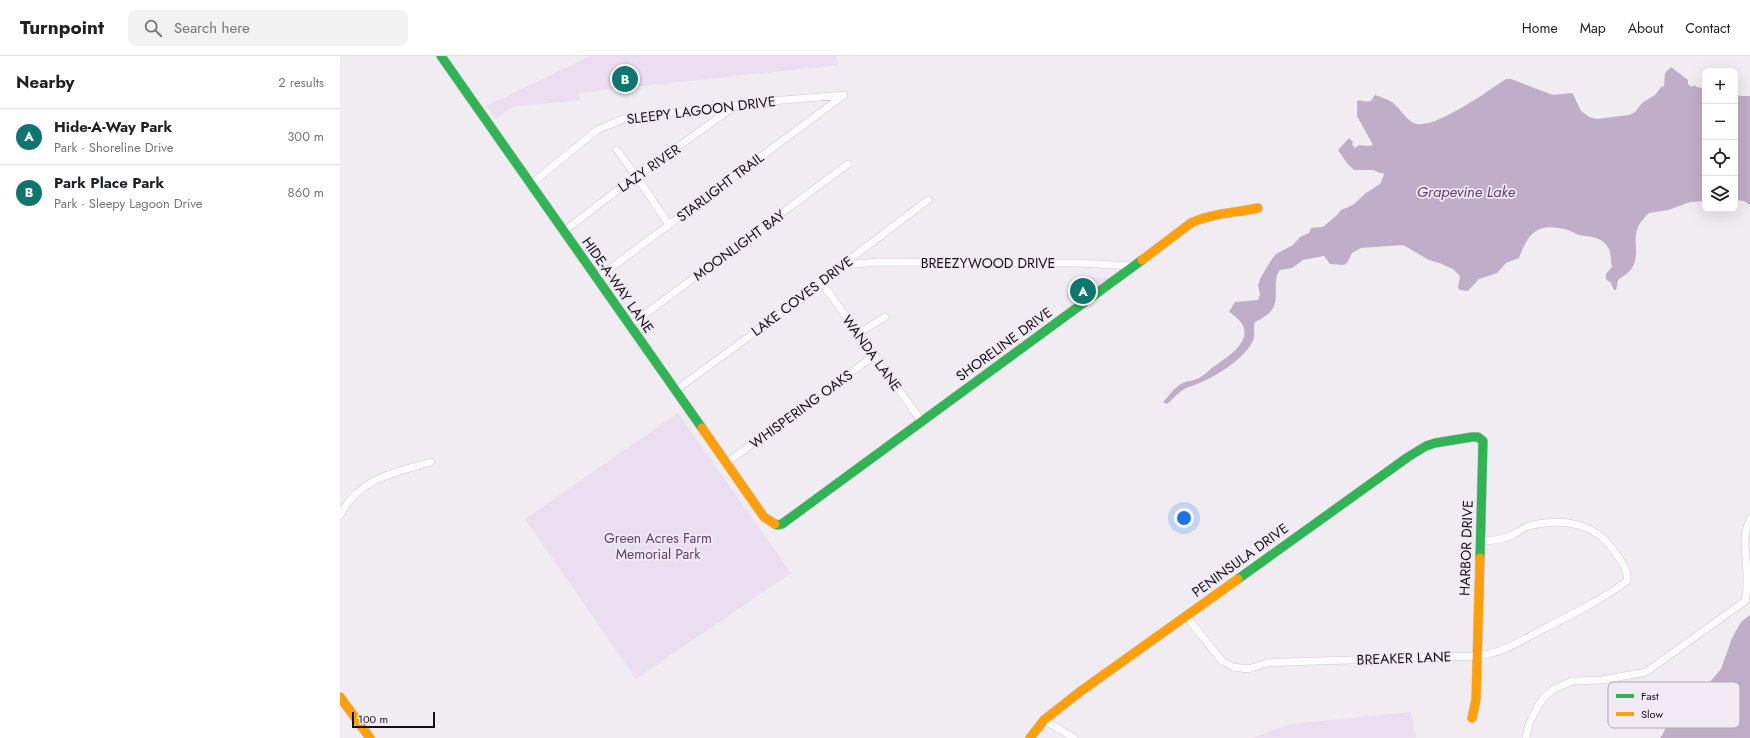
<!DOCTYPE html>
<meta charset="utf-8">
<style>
body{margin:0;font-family:Jost,sans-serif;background:#f2f2f2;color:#202124}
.controls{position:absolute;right:12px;top:12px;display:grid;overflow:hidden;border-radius:8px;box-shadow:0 4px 16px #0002}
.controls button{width:36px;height:36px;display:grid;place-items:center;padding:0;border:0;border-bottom:1px solid #e0e0e0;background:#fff;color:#202124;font:20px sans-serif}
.scale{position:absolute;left:12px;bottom:10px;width:83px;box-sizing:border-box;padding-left:4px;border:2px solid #131014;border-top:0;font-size:11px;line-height:14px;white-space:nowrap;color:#131014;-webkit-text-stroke:3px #f1eaf4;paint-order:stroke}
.you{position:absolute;left:844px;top:462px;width:14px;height:14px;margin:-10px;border:3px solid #fff;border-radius:50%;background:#1a73e8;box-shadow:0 0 0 6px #1a73e833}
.badge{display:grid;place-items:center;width:26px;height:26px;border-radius:50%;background:#0f766e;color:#fff;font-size:13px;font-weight:700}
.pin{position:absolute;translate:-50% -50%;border:2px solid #fff;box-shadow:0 1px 4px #0006}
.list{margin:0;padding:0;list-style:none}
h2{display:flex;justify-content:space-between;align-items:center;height:52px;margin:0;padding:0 16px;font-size:17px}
h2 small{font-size:13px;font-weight:400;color:#757577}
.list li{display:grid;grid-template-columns:26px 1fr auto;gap:12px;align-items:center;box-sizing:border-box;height:56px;padding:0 16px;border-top:1px solid #e0e0e0}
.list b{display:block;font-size:15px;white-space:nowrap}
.list p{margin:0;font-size:13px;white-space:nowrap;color:#757577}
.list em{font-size:13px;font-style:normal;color:#757577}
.icon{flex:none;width:22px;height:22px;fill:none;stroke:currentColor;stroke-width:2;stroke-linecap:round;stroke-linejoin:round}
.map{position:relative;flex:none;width:1410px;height:682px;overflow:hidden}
header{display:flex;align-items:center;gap:24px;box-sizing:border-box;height:56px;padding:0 20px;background:#fff;border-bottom:1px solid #e0e0e0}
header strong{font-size:19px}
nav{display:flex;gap:22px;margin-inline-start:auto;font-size:14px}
.search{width:280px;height:36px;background:#f2f2f2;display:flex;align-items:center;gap:10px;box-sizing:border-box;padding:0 14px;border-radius:8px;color:#757577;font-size:15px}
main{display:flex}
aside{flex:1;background:#fff}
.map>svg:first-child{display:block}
.green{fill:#eadef0}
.water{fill:#c0adc7}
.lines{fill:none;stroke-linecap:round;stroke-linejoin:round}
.street-casing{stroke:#cdcacf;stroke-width:8}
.fast-casing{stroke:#cdcacf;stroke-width:10}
.slow-casing{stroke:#cdcacf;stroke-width:10}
.street{stroke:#fdfcfd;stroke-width:7}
.fast{stroke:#30b455;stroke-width:9}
.slow{stroke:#ff9f0a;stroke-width:9}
.labels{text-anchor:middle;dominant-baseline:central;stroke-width:3.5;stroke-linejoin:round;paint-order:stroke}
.street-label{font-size:14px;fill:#131014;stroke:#f1eaf4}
.park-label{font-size:14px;fill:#613e6e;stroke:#f1eaf4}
.water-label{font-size:15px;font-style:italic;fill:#623f6f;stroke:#f1eaf4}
.key{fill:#f1eaf4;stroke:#aea9b1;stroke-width:1}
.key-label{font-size:11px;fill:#131014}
</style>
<header>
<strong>Turnpoint</strong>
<div class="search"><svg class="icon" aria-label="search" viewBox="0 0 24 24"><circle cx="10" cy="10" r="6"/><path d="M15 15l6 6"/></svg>Search here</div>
<nav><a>Home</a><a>Map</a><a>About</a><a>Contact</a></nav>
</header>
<main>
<aside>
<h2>Nearby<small>2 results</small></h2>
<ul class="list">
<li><span class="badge">A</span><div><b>Hide-A-Way Park</b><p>Park · Shoreline Drive</p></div><em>300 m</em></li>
<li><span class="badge">B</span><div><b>Park Place Park</b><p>Park · Sleepy Lagoon Drive</p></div><em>860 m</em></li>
</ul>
</aside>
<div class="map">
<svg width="1410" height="682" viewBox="0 0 1410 682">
<rect width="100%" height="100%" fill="#f0ecf2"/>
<!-- green -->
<path class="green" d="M251 0H496L498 9 237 37 241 44 172 51 156 63 146 50Z
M737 221 770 222 733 248Z
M338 357 451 517 296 623 185 463Z
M1071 656 1076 682H912L951 668Z"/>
<!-- water -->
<path class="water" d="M1331 11 1348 24V28L1352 31 1354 29 1357 31 1365 33V145L1350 146 1328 154 1309 157C1305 161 1301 165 1299 169 1291 183 1301 198 1292 212 1288 218 1283 220 1278 224L1276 234H1274L1271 227 1266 223V218L1272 211C1270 204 1272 196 1267 190 1260 180 1250 181 1239 179 1235 178 1232 175 1228 174 1198 166 1189 175 1179 202L1166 207 1157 217 1139 223 1128 235 1120 234 1118 232 1120 220 1113 213 1099 207 1089 204 1063 189 1021 192 1012 197 1007 207 1003 209 990 208 984 200 963 204 952 212 940 214C930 227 943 246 928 258 924 261 919 264 915 266 913 271 915 276 914 282 907 303 869 325 849 331 841 333 833 343 827 348L823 346C829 340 834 332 841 328 846 325 853 325 859 322 865 319 870 313 876 309 897 295 921 276 889 256L895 246 918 244 920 239 918 229 921 221 932 203 936 198 953 189 960 181 969 177 971 172 983 171 997 159 1001 154 1013 149 1026 137 1040 128 1044 119 1043 117H1040L1033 114H1014L1007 107 998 94 1009 82 1013 86 1012 88 1015 92 1019 89 1029 90 1033 89 1017 60V45C1021 43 1028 48 1032 44 1033 43 1033 41 1035 39 1041 41 1047 43 1052 46 1060 52 1065 63 1074 67 1092 76 1149 34 1166 23H1171L1213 39 1231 37 1233 38 1241 55 1249 61 1257 63 1289 59 1295 56 1302 47 1315 39 1322 30 1324 31 1325 17Z
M1395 38 1401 40H1410V149L1404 145 1395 144Z
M1410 559V682H1320C1325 676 1325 671 1329 664 1333 658 1341 657 1346 654L1381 613 1392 582 1401 566Z"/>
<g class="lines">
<!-- street casing -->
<g class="street-casing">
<path id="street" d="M277 94 297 121 329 169
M191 128 257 74 283 63 419 46 504 39
M223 176 275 136 395 50
M504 209 537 206 738 207 793 210
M256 223 504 39
M482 227 582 366
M289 270 508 108
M519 277 545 261
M336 334 482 227 489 219 588 144
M386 407 535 299
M0 459C20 421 54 417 91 406
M846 560 882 605 893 611 908 613 927 607 946 606 1137 600C1164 597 1182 584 1205 572 1233 558 1261 544 1287 525 1289 514 1280 504 1274 495 1255 466 1221 462 1189 470 1183 472 1178 476 1172 479 1162 484 1151 485 1140 485
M704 664 734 682
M1186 682 1189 668 1197 652 1204 641 1214 633 1232 625 1262 624 1306 616 1405 545C1410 528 1405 503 1405 484 1405 476 1407 470 1410 463"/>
</g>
<!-- fast casing -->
<g class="fast-casing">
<path id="fast" d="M101 0 362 372
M435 468 437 469 442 468 802 204
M898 523 1068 401 1086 390 1095 387 1132 381H1138L1143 385 1140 502"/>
</g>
<!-- slow casing -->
<g class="slow-casing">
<path id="slow" d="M802 204 851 167C872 157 896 157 918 152
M362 372 424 461 435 468
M0 641 30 682
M1132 662 1136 644 1140 502
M690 682 704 664 741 635 898 523"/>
</g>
<!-- street -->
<use href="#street" class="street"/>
<!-- fast -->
<use href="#fast" class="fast"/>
<!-- slow -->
<use href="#slow" class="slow"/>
</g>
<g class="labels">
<!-- street labels -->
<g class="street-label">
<text transform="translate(361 54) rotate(-7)">SLEEPY LAGOON DRIVE</text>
<text transform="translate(309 112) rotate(-35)">LAZY RIVER</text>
<text transform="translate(380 131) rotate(-37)">STARLIGHT TRAIL</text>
<text transform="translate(399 189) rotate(-36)">MOONLIGHT BAY</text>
<text x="648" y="207">BREEZYWOOD DRIVE</text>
<text transform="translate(278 229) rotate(55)">HIDE-A-WAY LANE</text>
<text transform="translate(462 240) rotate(-37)">LAKE COVES DRIVE</text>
<text transform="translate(664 288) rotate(-36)">SHORELINE DRIVE</text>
<text transform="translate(532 297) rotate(54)">WANDA LANE</text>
<text transform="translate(461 353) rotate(-36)">WHISPERING OAKS</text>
<text transform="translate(1126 492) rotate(-88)">HARBOR DRIVE</text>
<text transform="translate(900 504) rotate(-36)">PENINSULA DRIVE</text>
<text transform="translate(1064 602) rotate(-2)">BREAKER LANE</text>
</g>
<!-- park labels -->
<g class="park-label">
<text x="318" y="482">Green Acres Farm<tspan x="318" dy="16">Memorial Park</tspan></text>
</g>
<!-- water labels -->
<g class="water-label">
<text x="1126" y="136">Grapevine Lake</text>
</g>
</g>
<!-- legend -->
<rect x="1268" y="626" width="132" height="46" rx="6" class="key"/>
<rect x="1276" y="638" width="18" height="4" fill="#30b455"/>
<rect x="1276" y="656" width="18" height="4" fill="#ff9f0a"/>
<g class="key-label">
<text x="1301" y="644">Fast</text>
<text x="1301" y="662">Slow</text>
</g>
</svg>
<div class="controls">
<button>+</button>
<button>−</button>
<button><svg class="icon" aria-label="locate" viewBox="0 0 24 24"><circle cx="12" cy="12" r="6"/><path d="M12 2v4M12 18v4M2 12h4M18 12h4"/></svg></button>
<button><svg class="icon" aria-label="layers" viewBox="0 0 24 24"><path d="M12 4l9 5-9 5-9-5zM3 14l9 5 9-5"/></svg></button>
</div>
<div class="scale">100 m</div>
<div class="you"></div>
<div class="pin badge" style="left:743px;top:235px">A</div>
<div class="pin badge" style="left:285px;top:23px">B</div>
</div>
</main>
